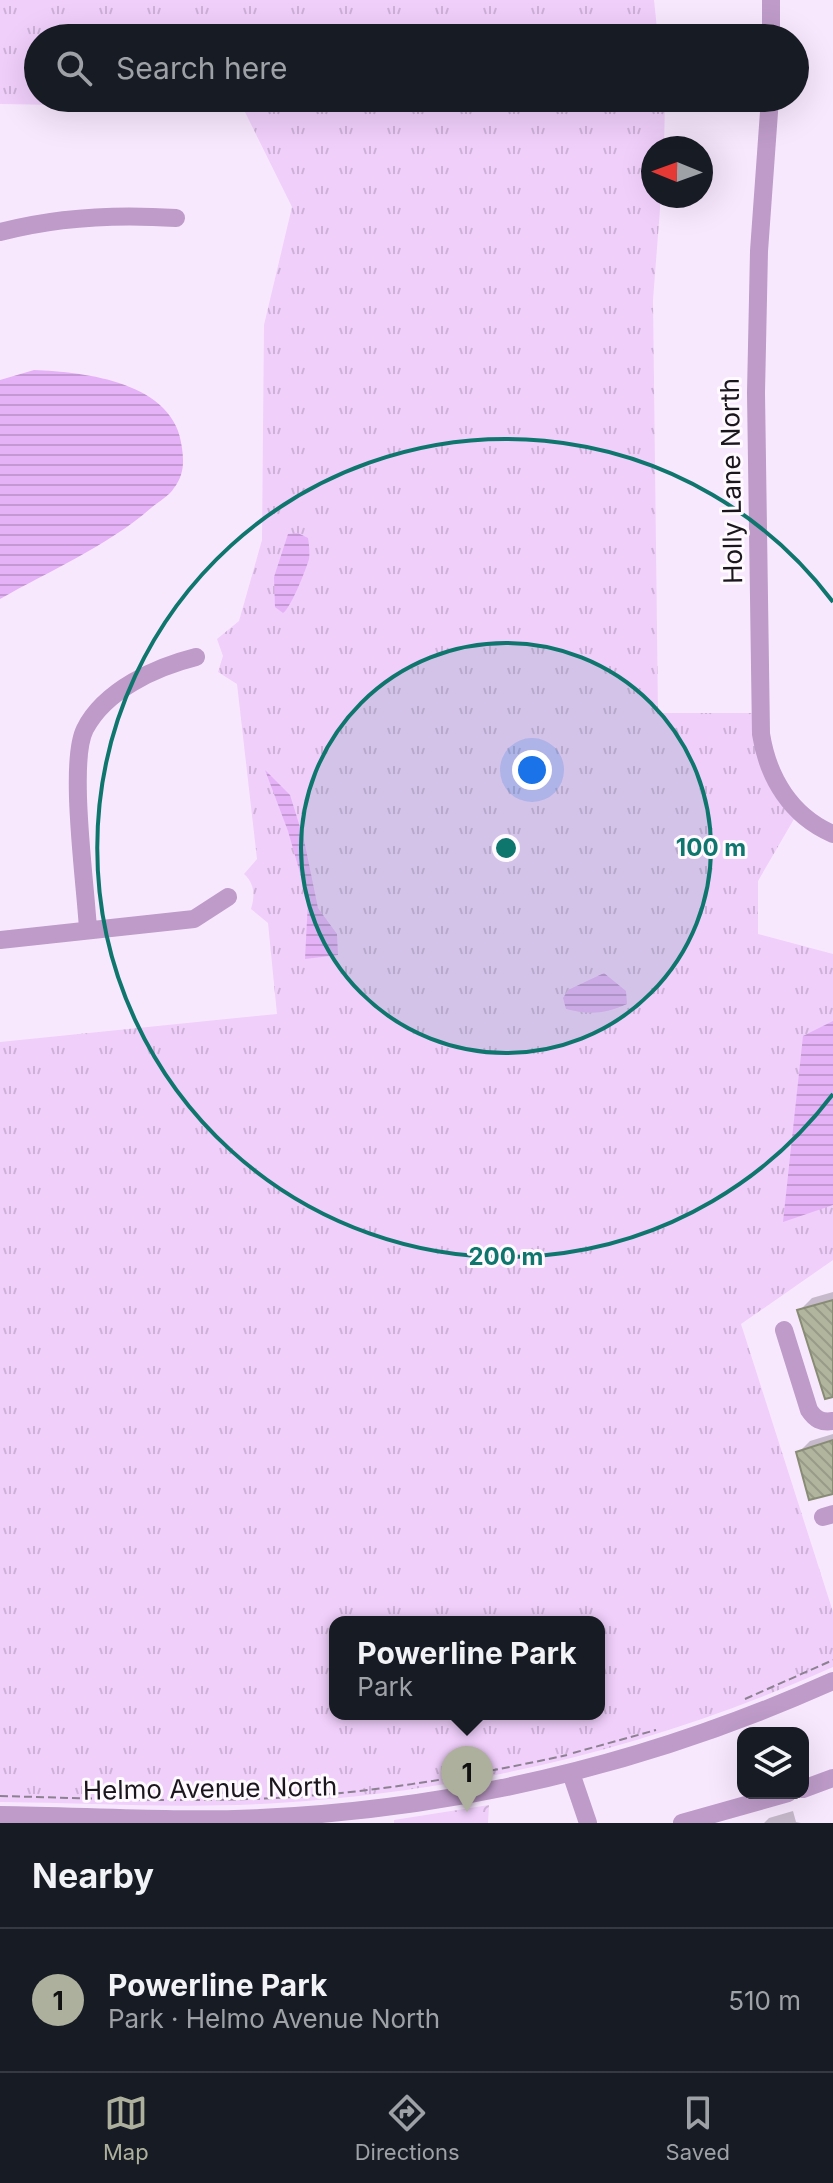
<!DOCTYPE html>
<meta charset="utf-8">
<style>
body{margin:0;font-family:Inter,sans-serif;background:#20242c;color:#f1f3f6}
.controls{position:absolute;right:24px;bottom:24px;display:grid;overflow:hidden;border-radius:16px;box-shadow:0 8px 32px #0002}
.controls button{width:72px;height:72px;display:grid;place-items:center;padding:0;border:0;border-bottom:2px solid #363941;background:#171b24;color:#f1f3f6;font:40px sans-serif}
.compass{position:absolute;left:641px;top:136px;width:72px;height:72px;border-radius:50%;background:#171b24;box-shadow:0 8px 32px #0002;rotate:271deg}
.you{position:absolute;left:532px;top:770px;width:28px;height:28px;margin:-20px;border:6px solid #fff;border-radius:50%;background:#1a73e8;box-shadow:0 0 0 12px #1a73e833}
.badge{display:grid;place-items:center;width:52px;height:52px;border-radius:50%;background:#adb09c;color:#111;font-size:26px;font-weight:700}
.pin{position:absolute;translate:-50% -66px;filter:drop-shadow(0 2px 4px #0008)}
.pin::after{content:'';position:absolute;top:42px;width:28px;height:24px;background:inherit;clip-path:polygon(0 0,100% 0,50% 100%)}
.popup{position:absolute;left:329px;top:1616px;width:276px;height:104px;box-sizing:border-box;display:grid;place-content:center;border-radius:16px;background:#171b24;filter:drop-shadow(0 2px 6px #0005);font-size:26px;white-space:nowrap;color:#9ea1a6}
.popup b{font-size:30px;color:#f1f3f6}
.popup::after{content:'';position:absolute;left:50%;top:100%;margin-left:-16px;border:16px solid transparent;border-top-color:#171b24}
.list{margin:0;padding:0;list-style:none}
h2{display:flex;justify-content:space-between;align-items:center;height:104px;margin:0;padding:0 32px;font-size:34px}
h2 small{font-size:26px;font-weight:400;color:#9ea1a6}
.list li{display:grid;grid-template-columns:52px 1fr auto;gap:24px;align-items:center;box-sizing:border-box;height:144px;padding:0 32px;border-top:2px solid #363941}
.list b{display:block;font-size:30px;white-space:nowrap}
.list p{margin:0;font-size:26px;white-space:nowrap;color:#9ea1a6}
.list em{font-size:26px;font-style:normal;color:#9ea1a6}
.icon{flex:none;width:44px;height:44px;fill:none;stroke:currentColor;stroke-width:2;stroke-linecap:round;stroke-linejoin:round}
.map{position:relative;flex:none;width:833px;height:1823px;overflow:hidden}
.search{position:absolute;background:#171b24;box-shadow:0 8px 32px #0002;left:24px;right:24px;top:24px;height:88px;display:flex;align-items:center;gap:20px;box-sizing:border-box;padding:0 28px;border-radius:44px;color:#9ea1a6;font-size:30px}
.sheet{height:248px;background:#171b24}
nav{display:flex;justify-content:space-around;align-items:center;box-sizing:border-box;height:112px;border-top:2px solid #363941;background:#171b24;font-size:22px;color:#9ea1a6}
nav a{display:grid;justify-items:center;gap:4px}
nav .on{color:#adb09c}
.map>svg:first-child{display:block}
.grass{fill:url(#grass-tufts);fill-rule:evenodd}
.park{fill:url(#park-crowns)}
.water{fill:url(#water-rules)}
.shadow{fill:#0003}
.building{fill:url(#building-back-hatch);stroke:#888c75;stroke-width:2}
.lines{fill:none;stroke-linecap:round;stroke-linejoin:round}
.path{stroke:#8c8191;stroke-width:2;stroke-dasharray:8 4;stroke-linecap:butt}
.minor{stroke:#be9bc9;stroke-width:18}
.ring{fill:none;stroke:#0f766e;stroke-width:4}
.labels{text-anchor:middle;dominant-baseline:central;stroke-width:6;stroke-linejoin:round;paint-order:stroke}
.street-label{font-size:26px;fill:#1b151d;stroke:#fefaff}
.centre{fill:#0f766e;stroke:#fefaff;stroke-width:4}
.ring-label{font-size:24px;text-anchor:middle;font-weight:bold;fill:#0f766e;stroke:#fefaff;stroke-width:6;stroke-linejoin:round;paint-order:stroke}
</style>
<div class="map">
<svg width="833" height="1823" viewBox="0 0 833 1823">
<defs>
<pattern id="grass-tufts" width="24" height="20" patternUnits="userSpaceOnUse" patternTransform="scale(2)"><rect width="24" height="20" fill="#f0cffb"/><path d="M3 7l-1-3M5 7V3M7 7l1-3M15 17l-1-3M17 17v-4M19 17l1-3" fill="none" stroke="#cdb1d7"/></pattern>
<pattern id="park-crowns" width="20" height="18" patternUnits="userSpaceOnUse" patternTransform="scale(2)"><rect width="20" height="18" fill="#f0cffb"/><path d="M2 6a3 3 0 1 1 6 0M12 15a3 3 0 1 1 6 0" fill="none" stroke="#cdb1d7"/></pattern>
<pattern id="water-rules" width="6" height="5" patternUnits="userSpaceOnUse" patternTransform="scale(2)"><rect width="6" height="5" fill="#e5b2f7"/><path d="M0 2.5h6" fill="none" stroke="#c498d3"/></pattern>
<pattern id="building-back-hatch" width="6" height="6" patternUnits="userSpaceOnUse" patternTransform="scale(2)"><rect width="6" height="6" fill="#b1b59d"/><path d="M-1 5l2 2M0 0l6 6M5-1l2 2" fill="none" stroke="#989b87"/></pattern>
</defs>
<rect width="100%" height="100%" fill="#f8e8fe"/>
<!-- grass -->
<path class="grass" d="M0 0H654L658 38H38V98H665L664 148H653V196H661L653 300 658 713H752C755 764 765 779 794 819L758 881V934L833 954V1260L741 1324 833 1612V1667C656 1746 472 1791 278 1803 186 1809 92 1803 0 1802V1042L277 1014 268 923 251 909C255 896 255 884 244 874L257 859 237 684 218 672 223 656 217 639 239 621 262 540 264 325 292 207 243 108 0 104ZM335 1622H599V1714H335Z"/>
<!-- park -->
<path class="park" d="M489 1805 488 1823H394V1820Z"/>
<!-- water -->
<path class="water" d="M34 370C85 372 176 382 182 448 184 462 184 475 174 488 169 496 158 502 151 508 106 547 51 570 0 599V380Z
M298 533 308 538C309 544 310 553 309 559 306 569 291 608 283 613L275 607 274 577 288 534Z
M265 770 290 795 304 840 318 908 337 934 338 955 305 959 308 901 288 831Z
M604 973 626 991 627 1004C606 1014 588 1015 566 1009L563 998 568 990Z
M833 1021V1205L783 1222 803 1036Z"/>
<!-- shadow -->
<path class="shadow" d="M833 1292V1395L800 1310 812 1298Z
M833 1434V1492L798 1453 810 1441Z
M793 1811 796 1822 801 1823H764L769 1818Z"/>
<!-- building -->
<path class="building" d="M833 1300V1397L825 1399 797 1310Z
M833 1440V1494L809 1500 796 1452Z"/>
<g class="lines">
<!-- path -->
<path class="path" d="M745 1699 833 1660
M573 1753 656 1730
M0 1796C83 1798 166 1802 249 1799 357 1796 462 1778 567 1755"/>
<!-- minor -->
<path class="minor" d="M771 0V38
M770 98 759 251 756 393 761 734C768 778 791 816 833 834
M0 232C57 217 117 214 176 218
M88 930C86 887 68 762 85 729 105 690 156 667 196 657
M0 940 194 919 228 897
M784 1330 809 1410C815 1419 821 1423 833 1421
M823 1517 833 1514
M571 1773 588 1823
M803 1789 833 1778
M0 1815C86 1816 174 1822 260 1818 458 1809 652 1762 833 1681
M682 1823 788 1793"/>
</g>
<!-- distance rings -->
<circle cx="506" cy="848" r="205" fill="#0f766e" fill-opacity=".12"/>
<g class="ring">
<circle cx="506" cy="848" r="205"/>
<path d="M833 1094A409 409 0 1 1 833 602"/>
</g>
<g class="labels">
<!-- street labels -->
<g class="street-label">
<text transform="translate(731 481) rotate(-91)">Holly Lane North</text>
<text transform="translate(210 1788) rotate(-1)">Helmo Avenue North</text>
</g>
</g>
<circle cx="506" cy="848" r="12" class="centre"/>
<g class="ring-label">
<text x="711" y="856">100 m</text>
<text x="506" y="1265">200 m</text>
</g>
</svg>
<div class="controls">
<button><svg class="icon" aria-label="layers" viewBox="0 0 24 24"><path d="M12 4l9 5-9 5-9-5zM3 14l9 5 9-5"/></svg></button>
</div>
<svg class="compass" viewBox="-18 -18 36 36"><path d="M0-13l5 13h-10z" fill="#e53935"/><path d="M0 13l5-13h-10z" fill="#9ea1a6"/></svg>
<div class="you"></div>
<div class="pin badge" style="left:467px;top:1812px">1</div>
<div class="popup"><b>Powerline Park</b>Park</div>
<div class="search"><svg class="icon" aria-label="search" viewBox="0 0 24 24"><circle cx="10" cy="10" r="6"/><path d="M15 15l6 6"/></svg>Search here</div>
</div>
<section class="sheet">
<h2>Nearby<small></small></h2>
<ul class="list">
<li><span class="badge">1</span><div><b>Powerline Park</b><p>Park · Helmo Avenue North</p></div><em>510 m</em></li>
</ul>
</section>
<nav>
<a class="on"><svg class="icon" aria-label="map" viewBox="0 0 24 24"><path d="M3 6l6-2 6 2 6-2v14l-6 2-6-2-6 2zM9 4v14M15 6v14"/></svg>Map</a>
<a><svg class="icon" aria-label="directions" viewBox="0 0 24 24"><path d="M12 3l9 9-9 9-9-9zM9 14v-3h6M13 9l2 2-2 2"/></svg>Directions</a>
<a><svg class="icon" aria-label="saved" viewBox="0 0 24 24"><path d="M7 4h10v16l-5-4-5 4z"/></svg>Saved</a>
</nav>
